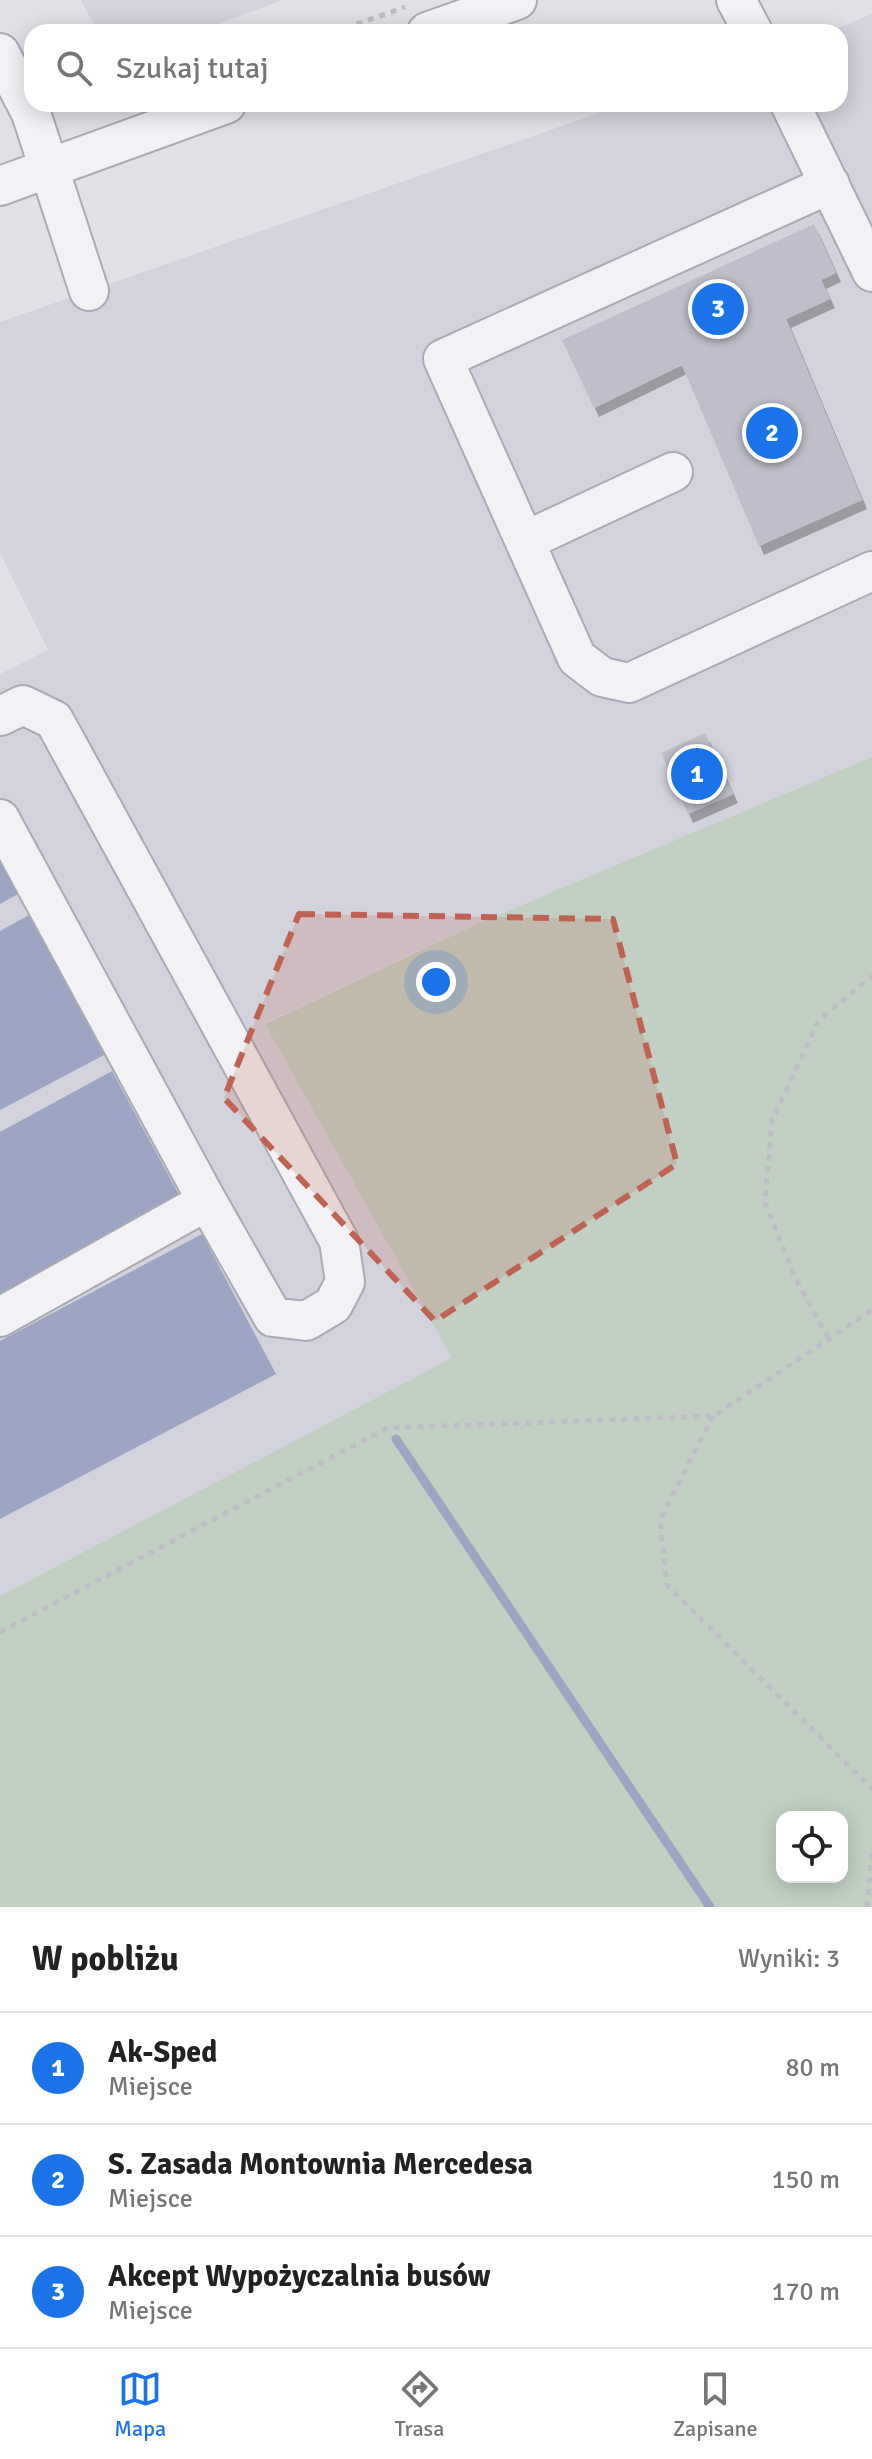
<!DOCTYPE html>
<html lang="pl">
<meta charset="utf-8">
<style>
body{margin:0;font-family:Signika,sans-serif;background:#f2f2f2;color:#222}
.controls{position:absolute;right:24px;bottom:24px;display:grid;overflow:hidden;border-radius:16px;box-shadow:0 4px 20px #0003}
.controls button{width:72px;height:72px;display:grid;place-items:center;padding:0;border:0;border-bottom:2px solid #e0e0e0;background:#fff;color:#222;font:40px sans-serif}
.you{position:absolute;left:436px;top:982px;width:28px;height:28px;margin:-20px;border:6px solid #fff;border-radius:50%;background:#1a73e8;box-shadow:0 0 0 12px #1a73e833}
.badge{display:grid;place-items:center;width:52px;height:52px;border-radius:50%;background:#1a73e8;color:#fff;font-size:26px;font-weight:700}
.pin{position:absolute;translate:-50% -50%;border:4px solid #fff;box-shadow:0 2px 8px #0006}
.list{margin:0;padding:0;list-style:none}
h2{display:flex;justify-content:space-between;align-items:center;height:104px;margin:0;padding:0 32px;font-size:34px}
h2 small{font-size:26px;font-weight:400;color:#767676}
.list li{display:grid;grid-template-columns:52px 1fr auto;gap:24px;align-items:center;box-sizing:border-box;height:112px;padding:0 32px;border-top:2px solid #e0e0e0}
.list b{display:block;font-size:30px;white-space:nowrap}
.list p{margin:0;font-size:26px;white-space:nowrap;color:#767676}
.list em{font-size:26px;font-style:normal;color:#767676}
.icon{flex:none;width:44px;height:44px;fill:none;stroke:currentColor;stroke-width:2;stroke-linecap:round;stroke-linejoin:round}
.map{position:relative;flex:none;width:872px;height:1907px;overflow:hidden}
.search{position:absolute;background:#fff;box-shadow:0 4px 20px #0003;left:24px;right:24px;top:24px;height:88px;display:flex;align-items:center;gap:20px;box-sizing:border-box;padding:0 28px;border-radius:24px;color:#767676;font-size:30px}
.sheet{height:440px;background:#fff}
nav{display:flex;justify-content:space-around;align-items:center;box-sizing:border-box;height:112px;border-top:2px solid #e0e0e0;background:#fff;font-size:22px;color:#767676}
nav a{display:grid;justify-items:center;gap:4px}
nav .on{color:#1a73e8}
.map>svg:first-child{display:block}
.built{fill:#d2d3dc}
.green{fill:#c2d0c3;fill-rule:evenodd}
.water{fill:#9ea5c4}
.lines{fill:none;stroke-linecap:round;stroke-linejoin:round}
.stream{stroke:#9ea5c4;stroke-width:9}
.building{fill:#bebfca;filter:url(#shadow)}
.minor-casing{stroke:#a9aab4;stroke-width:42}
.path{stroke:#bebec6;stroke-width:5;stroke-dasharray:6 6;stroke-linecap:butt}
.minor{stroke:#f2f2f6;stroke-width:38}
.marked{fill:#c06251;fill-opacity:0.2;stroke:#c06251;stroke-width:6;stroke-dasharray:16 10;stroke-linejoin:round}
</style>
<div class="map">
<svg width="872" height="1907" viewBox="0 0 872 1907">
<defs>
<filter id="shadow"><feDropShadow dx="5" dy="9" stdDeviation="0" flood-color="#0004"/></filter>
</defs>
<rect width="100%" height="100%" fill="#e0e1e7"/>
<!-- built -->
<path class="built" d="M81 0H283L197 32H98Z
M872 14V757L479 923 265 1023 453 1358 0 1596V674L48 650 0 553V322L625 104H840V32H828Z"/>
<!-- green -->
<path class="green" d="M872 757V1907H0V1596L452 1358 265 1024 479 923ZM782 1817H842V1877H782Z"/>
<!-- water -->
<path class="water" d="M0 855 20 893 0 904Z
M29 915 104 1055 0 1110V931Z
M112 1071 185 1206 0 1306V1132Z
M202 1234 276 1374 0 1519V1341Z"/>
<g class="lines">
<!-- stream -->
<path class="stream" d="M396 1439 710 1907"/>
</g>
<!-- building -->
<path class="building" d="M814 224 836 273 821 280 830 299 786 319 862 500 759 546 682 365 594 408 562 340Z
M705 733 733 794 688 814 661 753Z"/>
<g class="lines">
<!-- minor casing -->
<g class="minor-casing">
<path id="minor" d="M736 0 753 32
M427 32 517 0
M0 53 31 113 89 291
M790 104 872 272
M830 184 443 359 577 658 602 677 629 683 872 571
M0 186 226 104
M525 541 673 472
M0 716 23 705 54 720 339 1241 345 1282 333 1305 306 1321 273 1317 207 1201
M0 819 207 1201 0 1317"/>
</g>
<!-- path -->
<path class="path" d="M334 32 405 7
M61 105 107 110
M828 1338 795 1277 765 1203 772 1120 819 1020 872 976
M713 1416 660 1520 667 1585 872 1789
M0 1632 387 1428 714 1416 872 1310
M867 1907 872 1852"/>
<!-- minor -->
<use href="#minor" class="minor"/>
</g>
<!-- marked area -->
<path class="marked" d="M299 914 613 919 677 1164 435 1321 224 1098Z"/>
</svg>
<div class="controls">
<button><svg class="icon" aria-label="locate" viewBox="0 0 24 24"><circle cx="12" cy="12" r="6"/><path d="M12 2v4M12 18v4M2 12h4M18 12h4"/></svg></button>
</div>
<div class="you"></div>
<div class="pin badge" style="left:697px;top:774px">1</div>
<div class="pin badge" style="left:772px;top:433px">2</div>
<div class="pin badge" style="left:718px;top:309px">3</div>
<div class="search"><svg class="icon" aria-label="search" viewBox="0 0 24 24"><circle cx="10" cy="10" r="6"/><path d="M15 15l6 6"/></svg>Szukaj tutaj</div>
</div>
<section class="sheet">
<h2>W pobliżu<small>Wyniki: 3</small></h2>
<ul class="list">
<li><span class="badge">1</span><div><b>Ak-Sped</b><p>Miejsce</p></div><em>80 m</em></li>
<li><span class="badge">2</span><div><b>S. Zasada Montownia Mercedesa</b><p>Miejsce</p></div><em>150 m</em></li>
<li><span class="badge">3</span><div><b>Akcept Wypożyczalnia busów</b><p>Miejsce</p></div><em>170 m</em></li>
</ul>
</section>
<nav>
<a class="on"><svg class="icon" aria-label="map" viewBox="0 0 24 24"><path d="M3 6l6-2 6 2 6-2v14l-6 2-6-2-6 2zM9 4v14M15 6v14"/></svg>Mapa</a>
<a><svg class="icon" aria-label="directions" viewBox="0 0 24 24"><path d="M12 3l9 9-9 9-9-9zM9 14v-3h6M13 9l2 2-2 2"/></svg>Trasa</a>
<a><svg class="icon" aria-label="saved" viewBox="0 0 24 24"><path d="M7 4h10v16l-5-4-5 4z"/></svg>Zapisane</a>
</nav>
